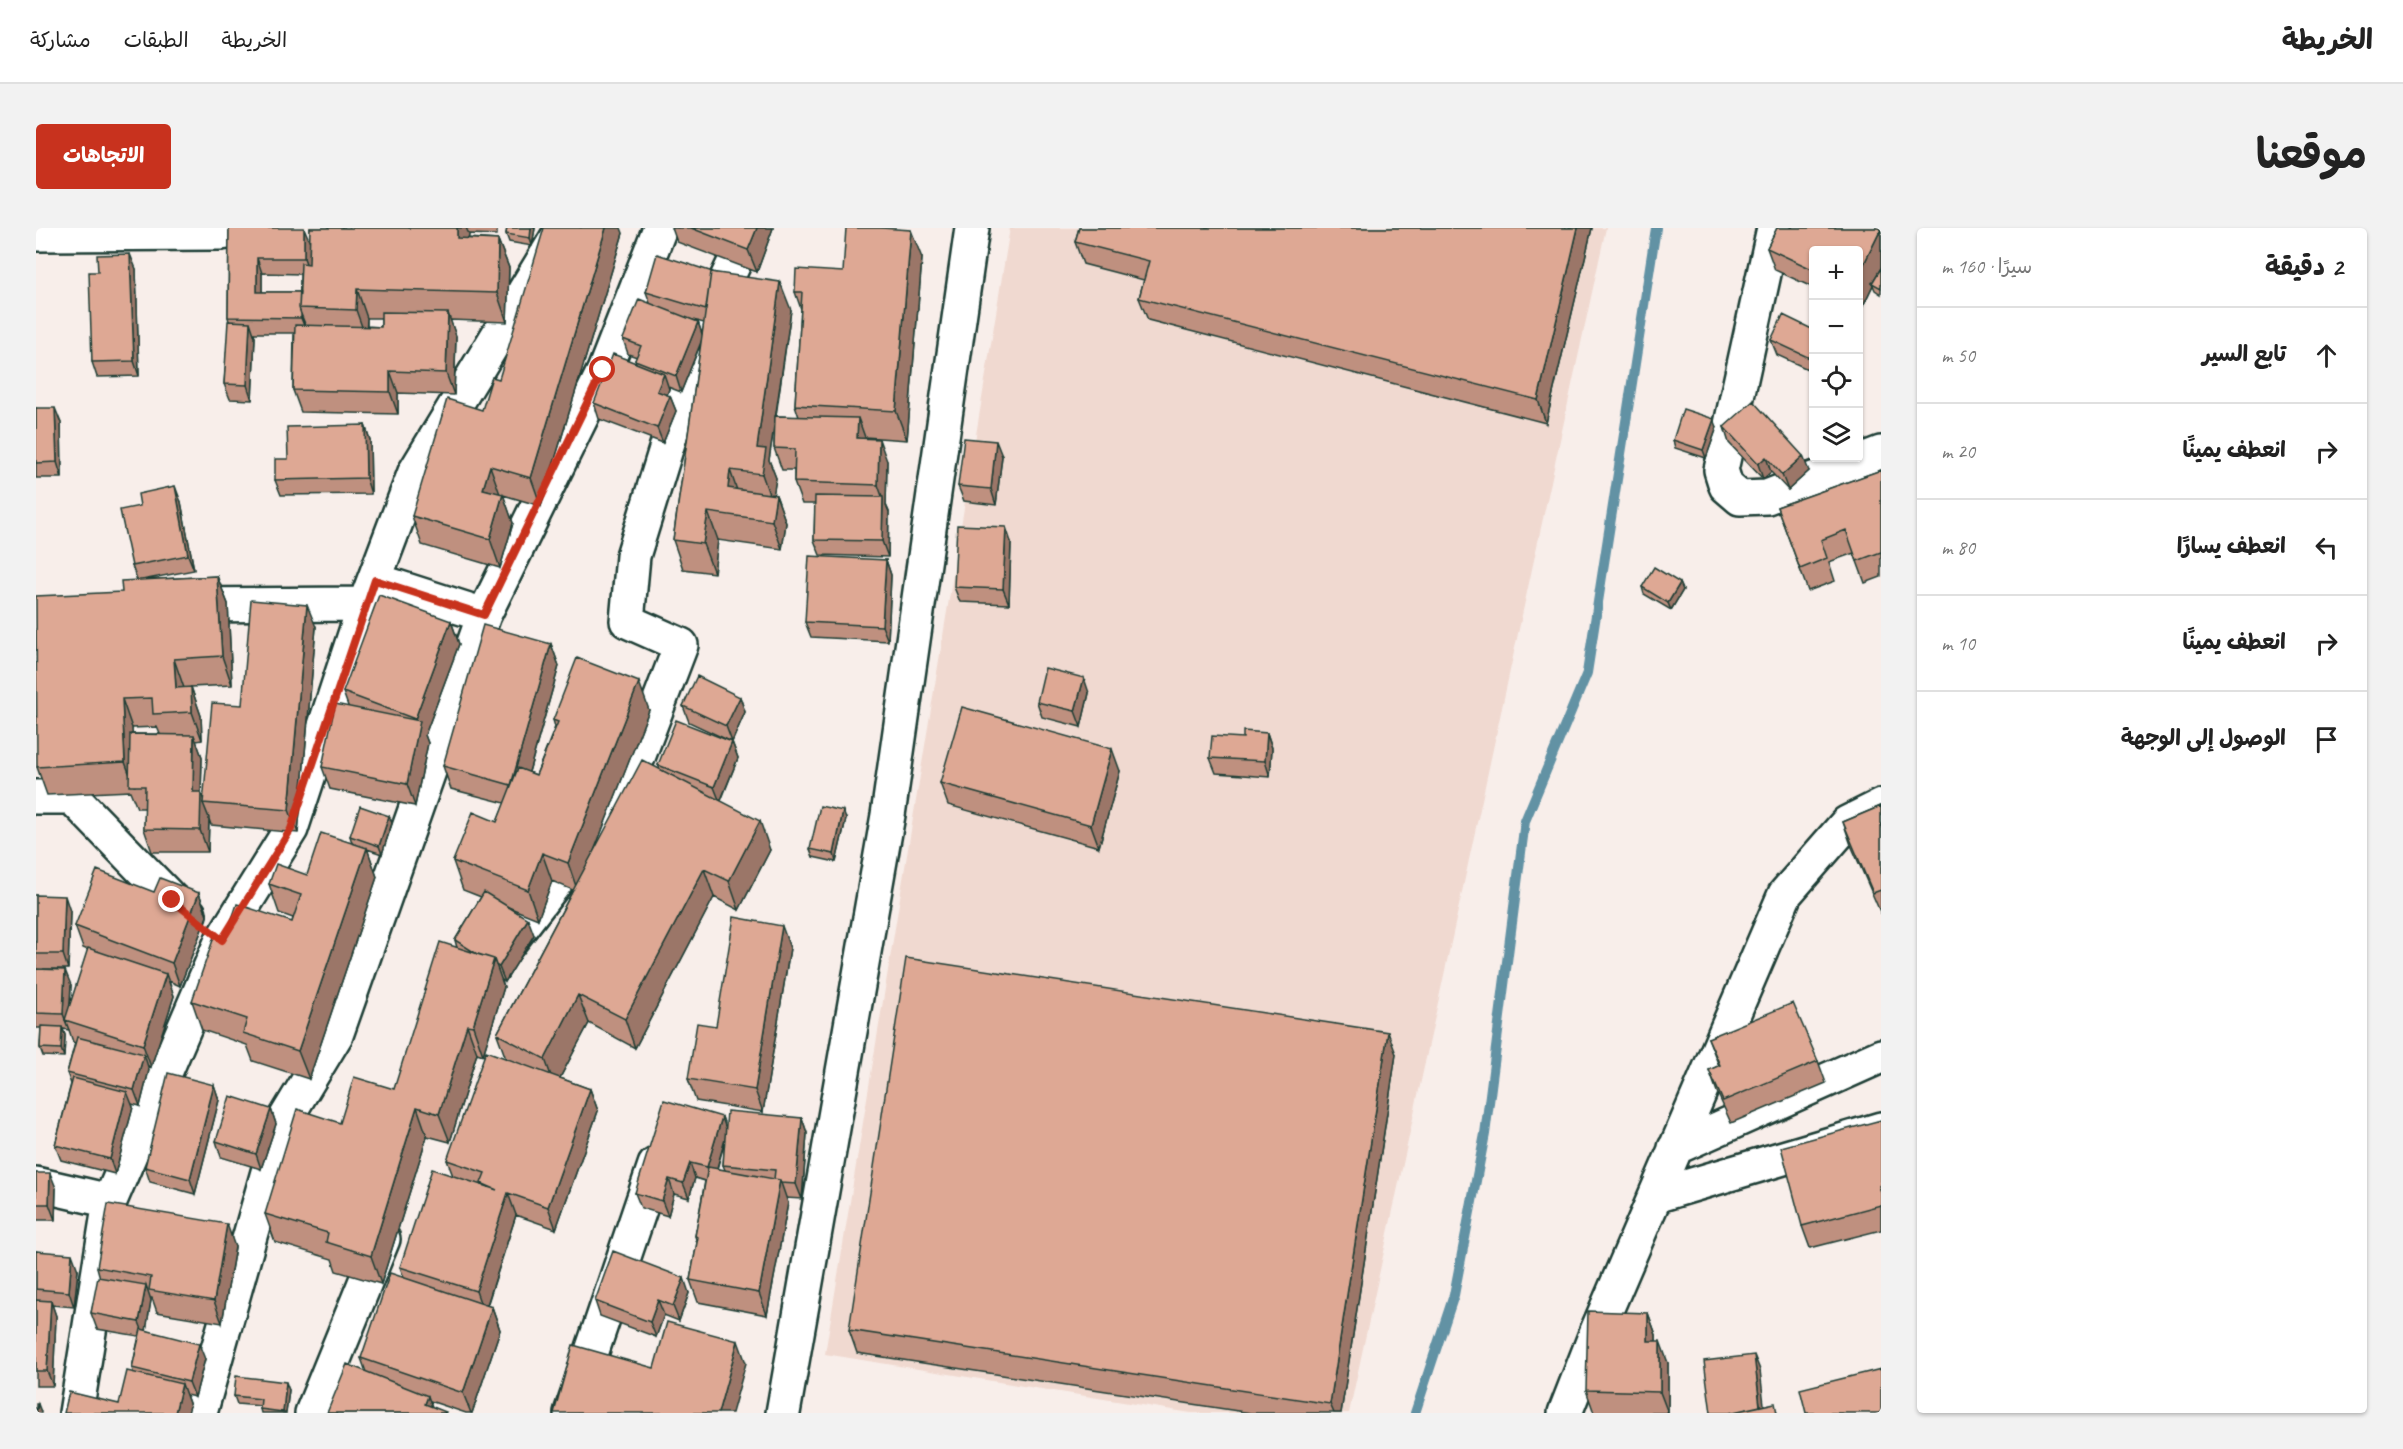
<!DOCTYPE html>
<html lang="ar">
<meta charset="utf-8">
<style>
body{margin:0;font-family:Caveat,"Playpen Sans Arabic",sans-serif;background:#f2f2f2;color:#222;direction:rtl}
.controls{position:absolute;right:18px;top:18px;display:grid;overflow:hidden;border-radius:6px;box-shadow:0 2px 4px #0004}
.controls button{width:54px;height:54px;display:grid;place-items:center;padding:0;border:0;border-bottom:2px solid #e0e0e0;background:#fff;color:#222;font:30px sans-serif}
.stop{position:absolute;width:18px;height:18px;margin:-14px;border:4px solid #c8321e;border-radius:50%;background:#fff}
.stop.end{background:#c8321e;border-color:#fff;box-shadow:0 2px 6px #0008}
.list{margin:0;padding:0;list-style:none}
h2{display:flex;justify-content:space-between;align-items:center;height:78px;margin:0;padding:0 24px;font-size:26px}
h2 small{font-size:20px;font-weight:400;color:#767676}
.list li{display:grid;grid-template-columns:39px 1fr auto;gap:18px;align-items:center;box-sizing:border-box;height:96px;padding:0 24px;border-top:2px solid #e0e0e0}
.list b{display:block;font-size:22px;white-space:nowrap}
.list em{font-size:20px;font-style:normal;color:#767676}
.icon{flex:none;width:33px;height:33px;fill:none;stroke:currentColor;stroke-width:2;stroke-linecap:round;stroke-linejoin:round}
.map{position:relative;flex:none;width:1845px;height:1185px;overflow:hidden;direction:ltr;border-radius:6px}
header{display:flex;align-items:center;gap:36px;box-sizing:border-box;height:84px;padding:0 30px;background:#fff;border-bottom:2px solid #e0e0e0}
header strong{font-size:28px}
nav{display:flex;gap:33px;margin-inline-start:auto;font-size:21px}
.intro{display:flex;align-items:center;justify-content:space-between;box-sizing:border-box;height:144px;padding:0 36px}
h1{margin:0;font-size:42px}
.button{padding:15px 27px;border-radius:6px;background:#c8321e;color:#fff;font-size:21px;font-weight:700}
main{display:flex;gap:36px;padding:0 36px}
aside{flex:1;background:#fff;border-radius:6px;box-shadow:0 2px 4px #0004}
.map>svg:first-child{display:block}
.built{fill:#f0d9d0}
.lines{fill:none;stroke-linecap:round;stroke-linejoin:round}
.stream{stroke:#6292a4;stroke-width:10}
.street-casing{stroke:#1f3d34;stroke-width:38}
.secondary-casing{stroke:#1f3d34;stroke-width:38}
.street{stroke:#fff;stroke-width:33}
.secondary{stroke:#fff;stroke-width:33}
.wall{fill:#bf907f;stroke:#1f3d34;stroke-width:1.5;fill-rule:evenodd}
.shaded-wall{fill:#9b7668;stroke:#1f3d34;stroke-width:1.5}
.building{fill:#dea894;stroke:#1f3d34;stroke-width:1.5}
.route{stroke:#c8321e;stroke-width:8}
</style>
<header>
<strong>الخريطة</strong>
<nav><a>الخريطة</a><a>الطبقات</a><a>مشاركة</a></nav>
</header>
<div class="intro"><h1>موقعنا</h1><a class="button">الاتجاهات</a></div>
<main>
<aside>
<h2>2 دقيقة<small>سيرًا · 160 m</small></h2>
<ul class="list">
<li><svg class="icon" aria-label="ahead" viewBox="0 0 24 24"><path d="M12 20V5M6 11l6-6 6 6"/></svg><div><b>تابع السير</b></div><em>50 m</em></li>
<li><svg class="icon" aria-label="right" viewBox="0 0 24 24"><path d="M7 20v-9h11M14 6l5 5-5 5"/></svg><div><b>انعطف يمينًا</b></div><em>20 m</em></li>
<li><svg class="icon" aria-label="left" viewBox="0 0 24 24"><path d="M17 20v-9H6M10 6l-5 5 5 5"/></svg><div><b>انعطف يسارًا</b></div><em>80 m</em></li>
<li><svg class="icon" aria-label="right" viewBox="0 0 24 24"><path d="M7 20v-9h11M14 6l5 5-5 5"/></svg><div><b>انعطف يمينًا</b></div><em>10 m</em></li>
<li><svg class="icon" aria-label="arrive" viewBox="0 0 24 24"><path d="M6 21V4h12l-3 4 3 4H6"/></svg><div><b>الوصول إلى الوجهة</b></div></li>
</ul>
</aside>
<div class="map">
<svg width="1845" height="1185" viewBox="0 0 1845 1185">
<rect width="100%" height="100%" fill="#f8eeea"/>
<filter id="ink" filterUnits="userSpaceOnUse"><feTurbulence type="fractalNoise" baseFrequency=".0167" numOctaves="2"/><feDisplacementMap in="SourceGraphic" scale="12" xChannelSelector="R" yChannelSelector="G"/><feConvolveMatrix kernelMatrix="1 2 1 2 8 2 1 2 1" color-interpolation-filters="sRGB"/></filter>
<g filter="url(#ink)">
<!-- built -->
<path class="built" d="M974 0H1570L1313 1185H1155L789 1126Z"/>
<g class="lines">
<!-- stream -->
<path class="stream" d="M1379 1185 1418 1067 1449 906 1489 593 1551 445 1620 0"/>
<!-- street casing -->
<g class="street-casing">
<path id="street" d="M1738 0 1685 242 1690 258 1704 270 1731 269 1845 225
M0 6 185 5 216 0
M339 352 448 387
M146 377 329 376
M0 569H36L136 672 153 686
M464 726 588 566 645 417 591 393 597 328 667 101 702 27
M1639 920 1845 828
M0 956 74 973
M1619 968 1845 901
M40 1185 74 973 186 712 255 601 329 376 379 244 527 0
M164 1185 245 898 300 807 448 387 568 143 624 0
M276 1185 347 1011
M535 1185 619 937
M1529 1185 1561 1103 1749 666 1811 595 1845 578"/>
</g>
<!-- secondary casing -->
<g class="secondary-casing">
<path id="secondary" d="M747 1185 852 587 936 0"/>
</g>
<!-- street -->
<use href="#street" class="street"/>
<!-- secondary -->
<use href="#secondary" class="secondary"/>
</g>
<!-- wall -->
<path class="wall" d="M193 0 274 14V0H461V7L433 6 432 10 462 12 473 40 471 94 414 92 420 108 418 167 362 165V186L265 184 257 162 258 105H218L219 109 216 172 194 171 188 156 193 93 192 89ZM226 45 264 46V64H226ZM331 90H345V99L331 98Z
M471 0H499L496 18 473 14 470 6Z
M636 0H737L721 44 641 14Z
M1043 0H1556L1510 195 1112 92 1103 70 1108 52 1047 36 1039 14Z
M1741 0H1845V40L1844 43 1845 40V66L1839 62 1837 57 1825 82 1822 81V22H1778V60L1739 42 1731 20Z
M587 5 505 278 467 267 477 295 464 340 386 317 376 288 446 182 463 151Z
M886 30 871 212 828 209 851 233 850 277 853 284 852 329 784 327 778 312 779 276H766L758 254V242H746L738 220 739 192 733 232 740 250 737 267H740L750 295 746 321 682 312 678 345 647 341 637 312 665 115 645 164 632 159 633 161 631 167 634 168 640 183 627 215 563 191 558 175 600 135 599 132 601 129 592 126 587 111 614 75 610 64 755 82 740 188 763 189 759 177 765 81 759 64 807 44ZM653 91 668 95 666 106 662 94Z
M100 41 103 148 61 149 56 134 62 44Z
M1778 102V144L1741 127 1735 112Z
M0 180 25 195 26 250H0Z
M329 197 334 212 335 266 245 267 239 252 252 231Z
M1681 199 1670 230 1639 220 1637 212Z
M1688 199 1773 243 1752 262 1735 244 1727 251 1693 215Z
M966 228 960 277 928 273 922 258Z
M1845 242V349L1829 355 1818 325 1793 334 1799 353 1772 363 1741 279Z
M145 274 158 342 106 352 181 348 192 376 196 457 155 459 165 488 166 512 160 513 166 529 165 565 167 571 206 477 280 399 262 605 175 597 173 591 172 624H116L108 601 109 580H101L94 563 11 567 1 539 86 364 101 352 96 338ZM121 499 124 506H96V500Z
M975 314 973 376 924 374 918 359Z
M850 332 855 347 852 413 775 409 769 394Z
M1644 355 1647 362 1635 382 1608 366 1606 359Z
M415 393 423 416 389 507 392 515 379 578 294 561 286 539 312 478 307 464Z
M515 416 523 438 493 544 500 547 519 499 517 492 613 482 558 622 624 541 622 537 696 514 702 530 685 573 734 622 703 682 678 669 599 820 553 795 524 850 554 861 562 883 520 1001 480 987 451 1078 456 1079 464 1102 436 1185H430L394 1173 396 1179 410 1185H291L330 1144 325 1130 368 1050 364 1039 417 948 411 932 470 831 461 806 537 662 516 653 502 691 472 679 498 707 469 754 466 752 468 759 447 827 441 825 414 914 391 908 345 1056 300 1043 296 1031 239 1014 229 986 304 895 358 861 421 720 419 712 445 669 427 662 417 633 461 594 469 575 415 561 407 538Z
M1053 465 1045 499 1006 489 1001 474Z
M704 469 709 484 696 514 653 494 647 478Z
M1231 505 1236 520 1234 549 1180 545 1174 530Z
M1084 543 1063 619 912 577 904 555Z
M1845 578V686L1815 617 1807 594Z
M353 588 356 595 346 626 331 621 341 649 273 851 217 833 211 817 166 802 156 773 190 710 256 694 257 690 243 685 233 656 271 647 316 615 314 608Z
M810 591 800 634 777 629 774 621Z
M118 664 163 665 171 688 144 758 133 753 138 768 115 839 112 838 113 842 104 878 96 876 97 879 79 946 25 932 19 917 35 856 31 845 39 815 37 814 33 802 27 801 29 807 28 829 7 828 4 820 5 800H0V667L34 683 32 741H9L35 757 34 778 52 722 47 720 39 698Z
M754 720 727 884 660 873 652 851 680 798Z
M1672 810 1782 833 1790 855 1695 895 1681 864 1673 842 1683 838Z
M1360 826 1305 1185H1215L821 1125 813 1102Z
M178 857 183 872 159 966 114 954 109 939Z
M235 881 240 896 225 941 185 929 180 913Z
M686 889 690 900 766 890 771 905 766 971 750 970 752 975 731 1087 662 1074 654 1052 661 1015 659 1008 669 953 659 950 653 970 638 966 632 988 605 980 599 965ZM689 913 687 937 689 942 681 941Z
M1845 892V1002L1774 1020 1766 998Z
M0 945 20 960 19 992H0Z
M199 1019 186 1095 121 1084 116 1070H114L115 1072 110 1102 169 1131 159 1169 150 1167 154 1178 83 1176 97 1144 96 1140 103 1108 61 1101 55 1085 64 1050 61 1039Z
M0 1023 42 1042 38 1079 16 1077 20 1088 17 1158H0Z
M653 1065 643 1093 628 1087 620 1109 564 1088 559 1073Z
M1612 1085 1620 1107V1113L1632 1135V1185H1558L1550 1162Z
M253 1162 250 1185H225L224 1181V1178L201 1176 198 1168Z"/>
<!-- shaded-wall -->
<path class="shaded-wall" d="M268 0 274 14V46L268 30Z
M421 0H430L433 6 431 38 421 10Z
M495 0H499L496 18 494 10Z
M570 0H585L587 5 505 278 495 250Z
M721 0H737L721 44 712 22Z
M1542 0H1556L1510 195 1502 172Z
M1845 1V40L1836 55 1837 57 1825 82 1822 76V48Z
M875 2 886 30 871 212 860 183Z
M462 12 473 40 471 94 461 65Z
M94 26 100 41 103 148 98 133Z
M221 30 226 45V79L221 64Z
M744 54 755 82 733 232 740 250 736 275 726 246 721 220Z
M321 61 331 90 330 110 320 82Z
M412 85 420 108 418 167 410 145Z
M265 86 271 101V105L265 90Z
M214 94 219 109 216 172 211 157Z
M662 94 667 109 645 164 640 148Z
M354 143 362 165V186L354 164Z
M628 146 633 161 627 178 621 163Z
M634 168 640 183 627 215 621 200Z
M19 180 25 195 26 250 21 234Z
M822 190 830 212 821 210Z
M1678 191 1681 199 1670 230 1667 222Z
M329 197 334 212 335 266 330 250Z
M843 211 851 233 850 277 853 284 852 329 846 313 847 271 842 257Z
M960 213 966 228 960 277 955 261Z
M1767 228 1773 243 1752 262 1746 247Z
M1730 229 1735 244 1727 251 1722 236Z
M454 238 464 266 447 261Z
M694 242 704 271 702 289 692 260Z
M139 258 145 274 158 342 152 327Z
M467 266 477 295 464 340 454 311Z
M740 267 750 295 746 321 736 293Z
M672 284 682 312 678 345 667 316Z
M970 299 975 314 973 376 967 361Z
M850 332 855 347 852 413 846 398Z
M181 348 192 376 196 457 186 428Z
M1644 355 1647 362 1635 382 1632 375Z
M271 377 280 399 262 605 253 582Z
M415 393 423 416 389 507 392 515 379 578 371 556 382 501 379 491Z
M515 416 523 438 483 579 475 557Z
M138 431 148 460H140Z
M1048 450 1053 465 1045 499 1039 483Z
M603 454 613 482 542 664 532 635Z
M155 459 165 488 166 512 156 484Z
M704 469 709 484 696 514 690 498Z
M86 471 96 500 99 558H98L89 534Z
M1231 505 1236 520 1234 549 1229 533Z
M158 507 166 529 165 565 169 575H167L173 590 172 624 164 602 157 564Z
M696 514 702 530 684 574 678 559Z
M1076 521 1084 543 1063 619 1055 597Z
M807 583 810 591 800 634 798 626Z
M353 588 356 595 346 626 343 618Z
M724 593 734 622 703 682 693 653Z
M331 620 341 649 273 851 262 823Z
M506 625 516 653 502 691 492 662Z
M668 641 678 669 599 820 589 791Z
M163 665 171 688 144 758 136 735Z
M29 668 34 683 32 741 27 726Z
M492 691 498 707 469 754 463 739Z
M746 698 754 720 727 884 719 862Z
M458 731 468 759 447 827 437 798Z
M29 742 35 757 33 793 29 792 33 802 27 786Z
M130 746 138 768 115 839 107 817Z
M542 767 553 795 519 859 509 831Z
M431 797 441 825 414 914 403 886Z
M26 799 29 807 28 829 25 821Z
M1352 804 1360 826 1305 1185H1298L1294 1176Z
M108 826 113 842 104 878 98 862Z
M178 857 183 872 159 966 154 951Z
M554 861 562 883 520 1001 512 979Z
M91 864 97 879 79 946 74 931Z
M381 879 391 908 345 1056 335 1028Z
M235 881 240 896 225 941 220 926Z
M686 889 691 904 677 954 671 939Z
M766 890 771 905 766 971 760 956Z
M654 935 659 950 653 970 647 955Z
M14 945 20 960 19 992 13 976Z
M633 951 638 966 632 988 626 973Z
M744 952 752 975 731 1087 723 1065Z
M472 965 480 987 448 1086 440 1063Z
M191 996 199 1019 186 1095 178 1073Z
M36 1026 42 1042 38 1079 33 1064Z
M648 1050 653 1065 643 1093 637 1078Z
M110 1057 115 1072 109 1109 103 1094Z
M622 1072 628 1087 620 1109 614 1094Z
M15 1073 20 1088 17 1158 11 1143Z
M456 1079 464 1102 436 1185H435L427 1165Z
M1612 1085 1620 1107V1135L1612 1113Z
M702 1113 710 1135 696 1185H682Z
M1624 1113 1632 1135V1185L1624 1164Z
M163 1116 169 1131 159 1169 153 1154Z
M1718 1127 1724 1142 1729 1185H1725Z
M250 1154 253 1162 250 1185H247Z
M146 1156 154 1178 152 1185H139Z
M392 1168 398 1185 389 1176Z
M2 1176 5 1184V1185H0Z"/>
<!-- building -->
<path class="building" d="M193 0H268V30H221V64H264L263 80 265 86V90L192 89Z
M274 0H421V10L462 12 461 65 321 61 320 82 263 80 265 35 273 36Z
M471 0H495L494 10 470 6Z
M508 0H570L495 250 454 238 447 261 467 266 454 311 376 288 411 171 446 182 456 149 463 151Z
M655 0H721L712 22Z
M810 0H845L875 2 860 183 759 177 766 64H759L760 41 807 44Z
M1043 0H1542L1502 172 1103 70 1113 33 1039 14Z
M1741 0H1845V1L1822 48V22H1778V42L1731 20Z
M94 26 98 133 56 134 53 44H62L61 27Z
M621 26 680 45 675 44 670 82 610 64Z
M1845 40V60L1836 55Z
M675 44 744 54 721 220 730 221 726 246 694 242 692 260 740 267 736 293 672 284 667 316 637 312Z
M603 71 662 94 640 148 599 132 605 118 587 111Z
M345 84 412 85 410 145 354 143V164L257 162 259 97 345 99Z
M1747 87 1778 102V132L1735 112Z
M192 93 214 94 211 157 188 156Z
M577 126 628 146 621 163 634 168 621 200 558 175Z
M1717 173 1767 228 1746 247 1730 229 1722 236 1688 199Z
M0 180H19L21 234 0 235Z
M1647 181 1678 191 1667 222 1637 212Z
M739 188 822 190 821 210 843 211 842 257 758 254 759 221 738 220Z
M329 197 330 250 239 252V231H252L251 199Z
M928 210 960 213 955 261 922 258Z
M1845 242V324L1821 333 1810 302 1785 312 1791 330 1764 341 1741 279Z
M139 258 152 327 96 338 84 282 104 278 102 266Z
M779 268 847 269 846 313 778 312Z
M921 297 970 299 967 361 918 359Z
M773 328 850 332 846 398 769 394Z
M1618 339 1644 355 1632 375 1606 359Z
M181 348 186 428 138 431 140 460 155 459 156 484 117 486 116 470 86 471 89 534 1 539 0 368 86 364 85 353Z
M343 367 415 393 379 491 307 464Z
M215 372 271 377 253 582 167 575 176 475 206 477Z
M447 397 515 416 475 557 407 538Z
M541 430 603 454 532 635 506 625 492 662 417 633 437 584 461 594 482 540 500 547 522 494 517 492Z
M1009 440 1048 450 1039 483 1001 474Z
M661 448 704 469 690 498 647 478Z
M299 476 384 493 371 556 286 539Z
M926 479 1076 521 1055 597 904 555Z
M640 492 696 514 678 559 622 537Z
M1207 503 1231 505 1229 533 1174 530 1176 508 1207 510Z
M94 506 158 507 157 564H165L164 602 108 601 109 558H93Z
M606 532 724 593 693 653 668 641 589 791 542 767 509 831 461 806Z
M324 578 353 588 343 618 314 608Z
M784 578 807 583 798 626 774 621Z
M1845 578V662L1837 665 1807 594Z
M285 605 331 620 262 823 207 805 211 791 156 773 179 706 190 710 201 676 256 694 265 667 233 656 240 636 271 647Z
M61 642 118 664 124 650 163 665 136 735 39 698Z
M448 664 492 691 463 739 460 737 458 731 441 726 419 712Z
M0 667 29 668 27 726H0Z
M698 689 746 698 719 862 652 851 661 795 680 798Z
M404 714 458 731 437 798 431 797 403 886 381 879 335 1028 290 1014 292 1005 229 986 261 881 304 895 318 849 358 861Z
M52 720 130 746 107 817 29 792Z
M870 730 1352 804 1294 1176 813 1102Z
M0 741 29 742 27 786 0 785Z
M1757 775 1782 833 1687 873 1673 842 1684 837 1672 810Z
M5 798 26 799 25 821 4 820Z
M41 809 108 826 98 862 31 845Z
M450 823 554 861 512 979 472 965 440 1063 364 1039 396 941 461 962 445 955 449 945 411 932Z
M132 845 178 857 154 951 109 939Z
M37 850 91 864 74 931 19 917Z
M194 868 235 881 220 926 180 913Z
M628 872 686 889 671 939 654 935 647 955 633 951 626 973 599 965Z
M691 883 766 890 760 956 745 955 744 952 738 951 739 942 687 937Z
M1845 892V958H1843L1845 964V977L1766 998 1745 919Z
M672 939 744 952 723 1065 654 1052 662 1009 659 1008Z
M0 945H14L13 976H0Z
M72 976 191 996 178 1073 113 1062 115 1049 61 1039Z
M0 1023 36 1026 33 1064 0 1061Z
M577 1023 648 1050 637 1078 622 1072 614 1094 559 1073Z
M354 1045 456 1079 427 1165 325 1130Z
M62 1049 110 1057 103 1094 55 1085Z
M0 1072 15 1073 11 1143H0Z
M1552 1083 1612 1085V1113H1624V1164L1550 1162Z
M631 1094 702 1113 682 1185H518L537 1117 618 1140Z
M105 1101 163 1116 153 1154 96 1140Z
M1718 1127 1724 1178 1693 1185H1675L1668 1133Z
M311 1136 392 1168 389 1176 410 1184 409 1185H291Z
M1845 1141V1185H1770L1764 1161Z
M91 1143 146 1156 139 1185H28L33 1164 83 1176Z
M200 1148 250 1154 247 1184 224 1181 225 1171 198 1168Z
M1739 1175 1741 1185H1693Z
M0 1176H2L0 1185Z"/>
</g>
<g class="lines" filter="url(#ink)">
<!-- route -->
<path class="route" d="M136 672 186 712 255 601 339 352 448 387 567 142"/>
</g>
</svg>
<div class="controls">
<button>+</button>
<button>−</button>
<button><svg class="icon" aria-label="locate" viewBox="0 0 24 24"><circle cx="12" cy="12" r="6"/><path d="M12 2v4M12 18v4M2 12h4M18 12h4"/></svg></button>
<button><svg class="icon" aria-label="layers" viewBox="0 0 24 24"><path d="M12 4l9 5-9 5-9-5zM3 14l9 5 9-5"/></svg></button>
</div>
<div class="stop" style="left:567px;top:142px"></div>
<div class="stop end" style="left:136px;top:672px"></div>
</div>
</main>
